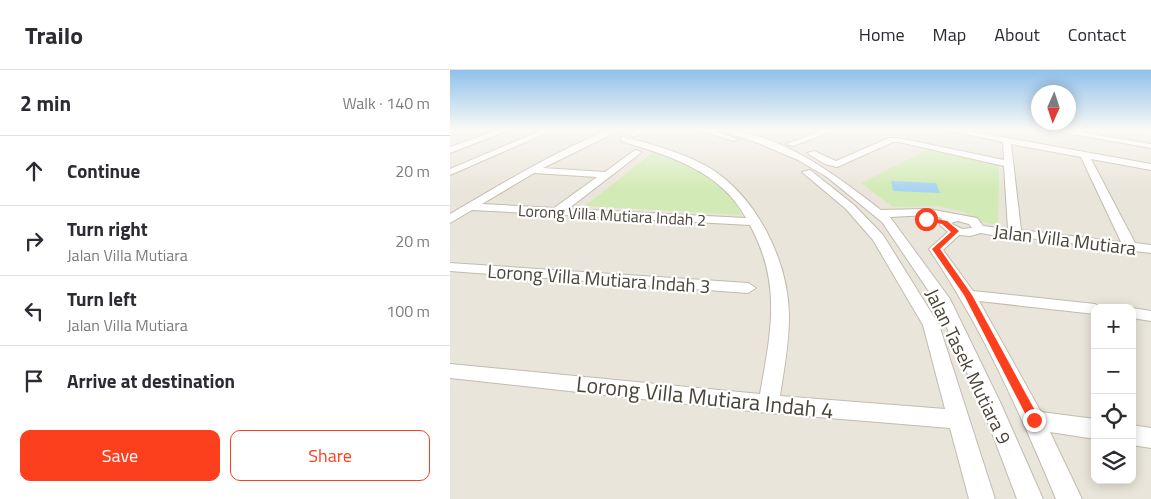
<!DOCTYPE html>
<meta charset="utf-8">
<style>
body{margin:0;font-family:"Titillium Web",sans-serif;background:#f7f7f7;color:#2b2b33}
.controls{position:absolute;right:15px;bottom:15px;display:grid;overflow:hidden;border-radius:10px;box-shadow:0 2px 12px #0003}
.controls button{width:45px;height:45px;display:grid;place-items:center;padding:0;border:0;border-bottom:1px solid #e1e1e2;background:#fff;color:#2b2b33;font:25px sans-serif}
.compass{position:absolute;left:581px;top:15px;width:45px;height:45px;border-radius:50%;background:#fff;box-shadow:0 2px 12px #0003;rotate:183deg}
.stop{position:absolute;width:15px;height:15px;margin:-11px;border:4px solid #fc3f1d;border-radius:50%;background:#fff}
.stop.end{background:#fc3f1d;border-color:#fff;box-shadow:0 1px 5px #0008}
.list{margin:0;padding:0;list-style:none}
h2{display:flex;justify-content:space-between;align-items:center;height:65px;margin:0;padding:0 20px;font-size:21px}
h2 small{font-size:16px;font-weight:400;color:#7c7c81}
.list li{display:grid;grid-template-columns:32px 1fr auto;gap:15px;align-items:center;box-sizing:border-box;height:70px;padding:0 20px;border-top:1px solid #e1e1e2}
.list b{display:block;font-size:19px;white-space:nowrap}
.list p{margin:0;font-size:16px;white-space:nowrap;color:#7c7c81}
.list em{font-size:16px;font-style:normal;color:#7c7c81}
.actions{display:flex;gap:10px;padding:15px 20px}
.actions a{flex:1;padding:11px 0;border:1px solid #fc3f1d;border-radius:10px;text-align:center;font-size:18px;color:#fc3f1d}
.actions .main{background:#fc3f1d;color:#fff}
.icon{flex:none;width:28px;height:28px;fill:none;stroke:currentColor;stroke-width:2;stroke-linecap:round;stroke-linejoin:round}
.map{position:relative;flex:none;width:701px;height:429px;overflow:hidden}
header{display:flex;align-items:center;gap:30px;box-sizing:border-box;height:70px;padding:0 25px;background:#fff;border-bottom:1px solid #e1e1e2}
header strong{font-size:24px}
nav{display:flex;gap:28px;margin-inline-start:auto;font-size:18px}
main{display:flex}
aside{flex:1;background:#fff}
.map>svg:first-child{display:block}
.residential{fill:#eae5da;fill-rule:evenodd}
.green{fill:#d2eab5}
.water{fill:#a9d4f2}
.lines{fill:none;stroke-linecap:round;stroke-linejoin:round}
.street-casing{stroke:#c2bbae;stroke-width:2}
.street{fill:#fff;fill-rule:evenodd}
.route{fill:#fc3f1d}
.labels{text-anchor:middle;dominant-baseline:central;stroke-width:4.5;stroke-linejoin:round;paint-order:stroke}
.far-street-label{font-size:16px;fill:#4b4439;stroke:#fff}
.street-label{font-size:19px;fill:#4b4439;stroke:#fff}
.near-street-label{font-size:22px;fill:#4b4439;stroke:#fff}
</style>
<header>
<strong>Trailo</strong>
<nav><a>Home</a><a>Map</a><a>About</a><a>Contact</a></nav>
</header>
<main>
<aside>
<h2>2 min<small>Walk · 140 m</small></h2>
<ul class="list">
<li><svg class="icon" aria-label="ahead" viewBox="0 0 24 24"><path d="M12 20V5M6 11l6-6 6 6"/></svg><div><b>Continue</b></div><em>20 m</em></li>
<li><svg class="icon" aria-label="right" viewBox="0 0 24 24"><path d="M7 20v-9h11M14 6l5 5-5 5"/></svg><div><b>Turn right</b><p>Jalan Villa Mutiara</p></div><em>20 m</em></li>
<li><svg class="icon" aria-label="left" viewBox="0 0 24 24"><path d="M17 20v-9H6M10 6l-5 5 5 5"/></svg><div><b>Turn left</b><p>Jalan Villa Mutiara</p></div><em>100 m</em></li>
<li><svg class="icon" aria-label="arrive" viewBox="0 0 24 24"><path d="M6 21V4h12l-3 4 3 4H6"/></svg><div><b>Arrive at destination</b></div></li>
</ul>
<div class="actions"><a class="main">Save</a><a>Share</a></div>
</aside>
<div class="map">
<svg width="701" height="429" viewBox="0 0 701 429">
<rect width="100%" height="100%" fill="#f6f3ec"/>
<!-- residential -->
<path class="residential" d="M0 60H670L701 65V429H0ZM645 238H682V410H645Z"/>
<!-- green -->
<path class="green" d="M477 80 549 94 548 155 530 152 514 142 488 136 443 137 411 113Z
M203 82C229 89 254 101 275 119 282 126 287 137 292 145L135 136Z"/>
<!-- water -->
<path class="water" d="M441 111 486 113 490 123 443 121Z"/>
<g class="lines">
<!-- street casing -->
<g class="street-casing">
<path id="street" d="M48 60H59L0 83V77Z
M92 60H103L0 105V99Z
M159 60H170L93 98 155 102 185 80 192 82 118 139 296 148C270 100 219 86 171 71V67H174C202 74 234 83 260 98 307 127 339 192 339 247 339 273 334 300 330 326L495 339 473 255 423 170 396 139 352 102 360 100 404 135 433 165 489 255 545 429H519L500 358 319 343 0 308V294L310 324C321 262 332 214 300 155L22 140 0 153V144C52 114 103 82 159 60ZM84 103 147 107 104 138 32 134Z
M187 60H198L187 66H181V62Z
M249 60H261L288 69 284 71Z
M270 60C328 60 388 107 431 140L478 139 527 148 533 156 558 159 554 96 449 72H443L387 97 375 94 357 83 364 81 386 91 439 68H449L554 90 553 72 496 60H513L701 94V100L641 89 685 173 701 175V183L570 167 565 169 531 163 520 166 509 165 493 180 523 221 645 234 652 238H645V244L529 231 591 342 645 349V369L600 362 632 429H606C570 343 532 257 479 179L498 162 490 155 492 148 478 145 440 147 500 229 551 334 593 429H567L531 334 484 229 432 152 377 107 348 90 308 73ZM561 74 631 87 671 172 571 160ZM508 151 519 154 522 158 512 159 502 154 503 152Z
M373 60H385L343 76 336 74Z
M600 60H618L701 74V78Z
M0 193 298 213 306 218 298 223 0 201Z
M682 238 701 241V251L682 248Z
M682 355 701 358V378L682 375Z"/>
</g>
<!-- street -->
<use href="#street" class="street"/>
</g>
<!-- sky -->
<linearGradient id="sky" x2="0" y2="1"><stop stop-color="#8fc1ec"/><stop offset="0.5" stop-color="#fbfaf6"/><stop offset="1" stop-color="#fbfaf6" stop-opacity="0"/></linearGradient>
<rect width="701" height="120" fill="url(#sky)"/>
<!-- route -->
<path class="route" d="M476 147 497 151 509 161 490 179 522 225 588 346V353H580L514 225 482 179 501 162 492 154 473 150Z"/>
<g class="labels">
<!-- far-street labels -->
<g class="far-street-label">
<text transform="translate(162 145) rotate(3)">Lorong Villa Mutiara Indah 2</text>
</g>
<!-- street labels -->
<g class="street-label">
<text transform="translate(615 169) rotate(7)">Jalan Villa Mutiara</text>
<text transform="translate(149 208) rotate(4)">Lorong Villa Mutiara Indah 3</text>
<text transform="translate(519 296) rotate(64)">Jalan Tasek Mutiara 9</text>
</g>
<!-- near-street labels -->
<g class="near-street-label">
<text transform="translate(255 327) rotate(6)">Lorong Villa Mutiara Indah 4</text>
</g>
</g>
</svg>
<div class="controls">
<button>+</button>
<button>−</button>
<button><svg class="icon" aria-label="locate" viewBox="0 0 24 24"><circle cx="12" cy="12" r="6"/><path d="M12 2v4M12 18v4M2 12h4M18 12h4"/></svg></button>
<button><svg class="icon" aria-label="layers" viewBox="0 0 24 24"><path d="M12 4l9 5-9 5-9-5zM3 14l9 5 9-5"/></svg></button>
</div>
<svg class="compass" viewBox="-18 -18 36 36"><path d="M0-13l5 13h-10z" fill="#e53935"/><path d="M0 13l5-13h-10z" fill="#7c7c81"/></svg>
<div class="stop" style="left:476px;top:149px"></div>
<div class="stop end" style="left:584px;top:350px"></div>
</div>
</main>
